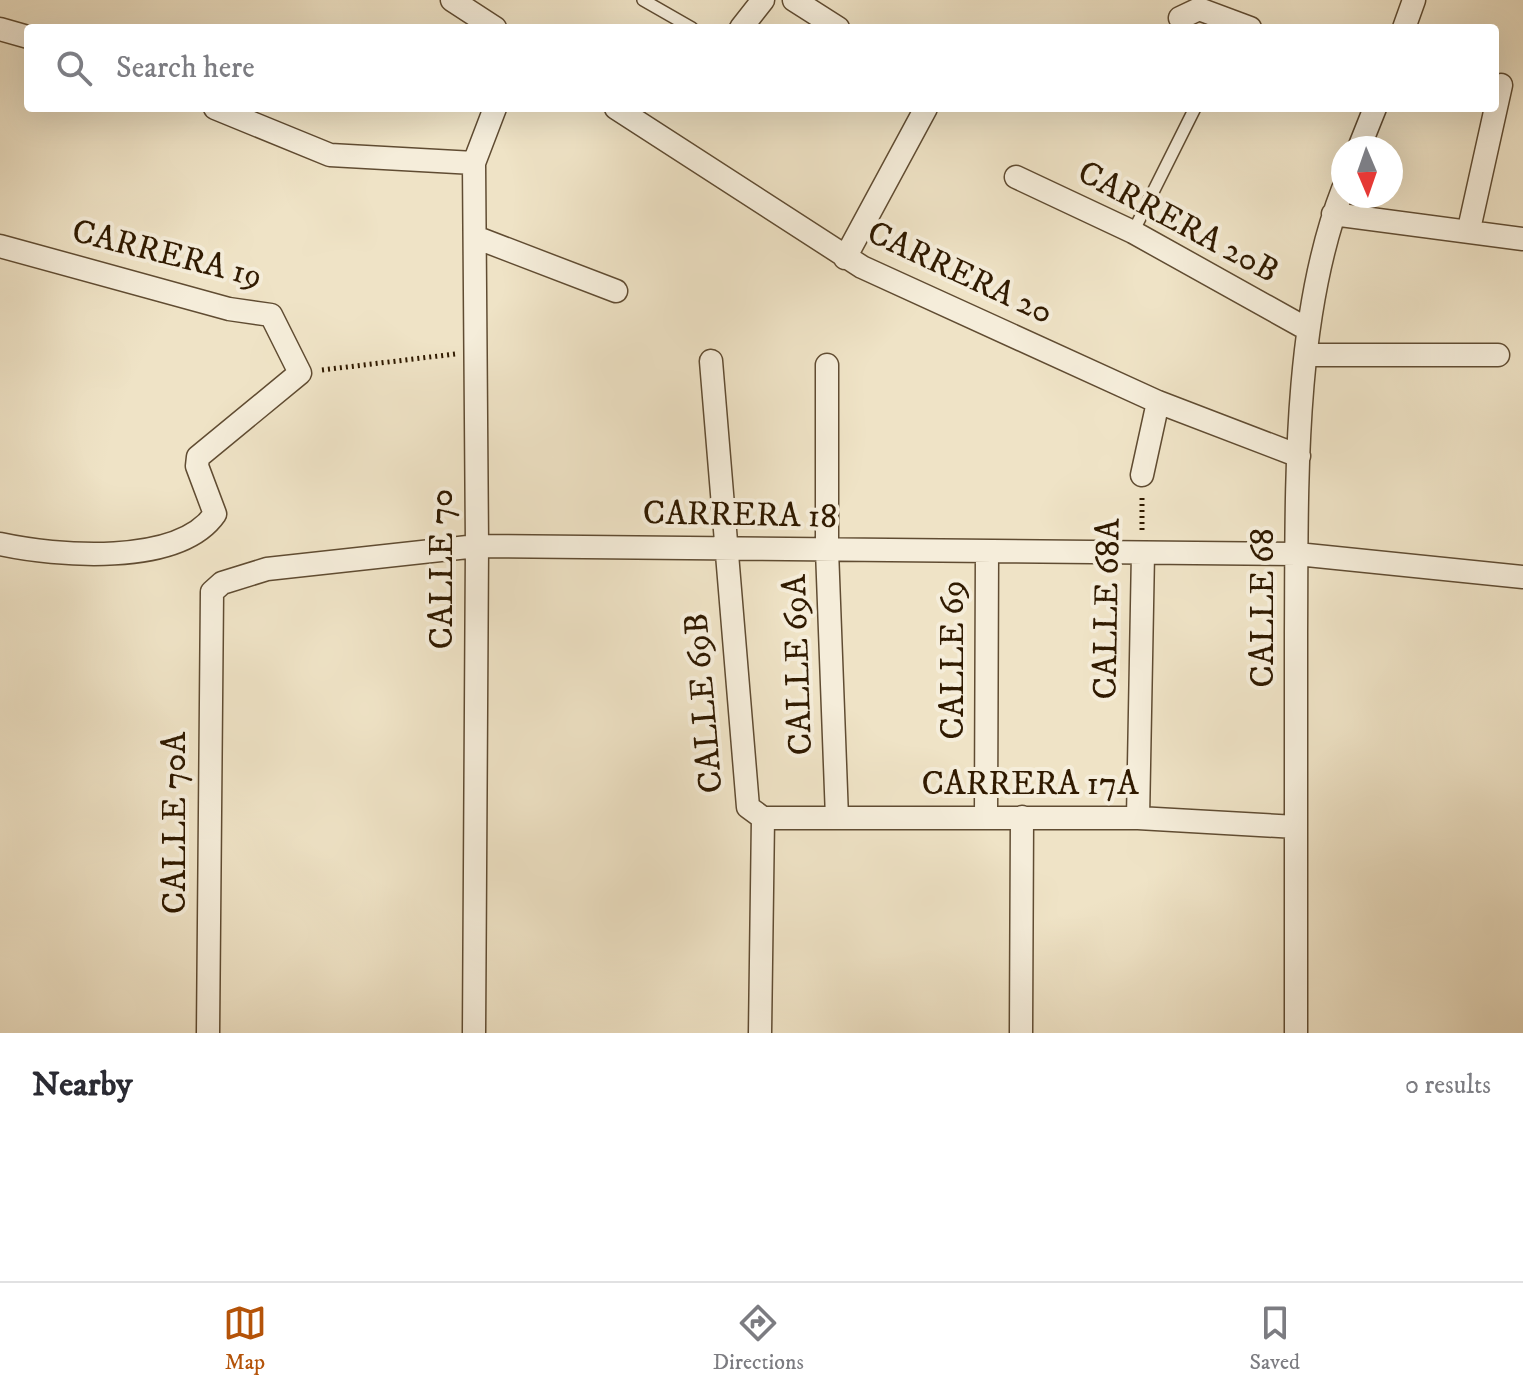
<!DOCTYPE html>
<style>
body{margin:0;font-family:"IM FELL DW Pica",serif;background:#f7f7f7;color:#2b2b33}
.compass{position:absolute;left:1331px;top:136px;width:72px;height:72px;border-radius:50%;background:#fff;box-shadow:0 8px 32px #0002;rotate:178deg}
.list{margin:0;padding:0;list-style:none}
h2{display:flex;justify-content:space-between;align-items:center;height:104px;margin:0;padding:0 32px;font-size:34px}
h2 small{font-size:26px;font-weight:400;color:#7c7c81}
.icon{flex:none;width:44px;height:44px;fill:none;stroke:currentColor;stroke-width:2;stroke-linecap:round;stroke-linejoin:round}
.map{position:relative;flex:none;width:1523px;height:1033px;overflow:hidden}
.search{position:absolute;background:#fff;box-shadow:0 8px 32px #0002;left:24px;right:24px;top:24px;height:88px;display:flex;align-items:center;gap:20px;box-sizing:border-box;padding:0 28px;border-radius:8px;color:#7c7c81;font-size:30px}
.sheet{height:248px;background:#fff}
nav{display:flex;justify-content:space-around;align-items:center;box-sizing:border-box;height:112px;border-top:2px solid #e1e1e2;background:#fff;font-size:22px;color:#7c7c81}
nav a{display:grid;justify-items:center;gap:4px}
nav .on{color:#b45309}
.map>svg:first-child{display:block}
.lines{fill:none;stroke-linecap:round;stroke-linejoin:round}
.service-casing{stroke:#604c32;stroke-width:14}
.minor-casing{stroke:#604c32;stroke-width:25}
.path{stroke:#301a00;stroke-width:5;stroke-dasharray:2 4;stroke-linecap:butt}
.service{stroke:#f5edda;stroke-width:11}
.minor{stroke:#f5edda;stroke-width:22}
.labels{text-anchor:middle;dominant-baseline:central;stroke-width:8;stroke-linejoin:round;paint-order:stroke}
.street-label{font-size:34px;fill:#301a00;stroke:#f5edda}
</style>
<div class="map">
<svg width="1523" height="1033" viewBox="0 0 1523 1033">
<rect width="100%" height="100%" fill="#efe3c6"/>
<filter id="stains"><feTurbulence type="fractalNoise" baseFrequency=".0025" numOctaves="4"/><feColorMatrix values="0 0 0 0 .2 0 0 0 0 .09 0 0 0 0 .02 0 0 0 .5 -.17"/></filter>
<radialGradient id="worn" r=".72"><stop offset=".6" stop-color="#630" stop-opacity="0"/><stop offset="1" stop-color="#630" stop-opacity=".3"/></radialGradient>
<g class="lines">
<!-- service casing -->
<g class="service-casing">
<path id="service" d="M643 0 692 28
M1133 232 1195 108"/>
</g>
<!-- minor casing -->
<g class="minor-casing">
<path id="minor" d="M452 0 495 28
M794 0 838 28
M1180 18 1199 9 1250 28
M741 28 763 0
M1404 28 1414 0
M0 29 28 37
M215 108 330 155 474 163
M616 108 862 267 1158 402 1299 456
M1359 148 1375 108
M1016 177 1133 232 1307 329
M1333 214 1523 239
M1469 229 1501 85
M475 237 616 291
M0 246 229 309 271 315 300 373 198 457 197 466 215 514C178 567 55 556 0 544
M845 258 926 108
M1307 355H1498
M711 361 748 807 763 818
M827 365V550L837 818
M1142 475 1158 402
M986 817 987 551
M763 818H1138L1296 827
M1138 818 1143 553
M208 1033 212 592 222 583 267 569 477 546 1297 554 1523 577
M474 1033 477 546 474 163 495 108
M760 1033 763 818
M1021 1033 1022 817
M1296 1033C1296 900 1296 766 1296 633 1297 493 1292 320 1343 189"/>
</g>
<!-- path -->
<path class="path" d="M322 370 455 354
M1142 498V532"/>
<!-- service -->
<use href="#service" class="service"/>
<!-- minor -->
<use href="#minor" class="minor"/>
</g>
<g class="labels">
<!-- street labels -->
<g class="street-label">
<text transform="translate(1178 222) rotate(28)">CARRERA 20B</text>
<text transform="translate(167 254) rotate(14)">CARRERA 19</text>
<text transform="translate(960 273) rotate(25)">CARRERA 20</text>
<text transform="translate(740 515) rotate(1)">CARRERA 18</text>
<text transform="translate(442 569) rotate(-90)">CALLE 70</text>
<text transform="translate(1263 608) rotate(-90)">CALLE 68</text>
<text transform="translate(1107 609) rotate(-89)">CALLE 68A</text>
<text transform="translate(953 660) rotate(-90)">CALLE 69</text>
<text transform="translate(798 665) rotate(-92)">CALLE 69A</text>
<text transform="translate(704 703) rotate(-95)">CALLE 69B</text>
<text x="1030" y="784">CARRERA 17A</text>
<text transform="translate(175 823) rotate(-90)">CALLE 70A</text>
</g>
</g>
<rect width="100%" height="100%" filter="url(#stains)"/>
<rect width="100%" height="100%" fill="url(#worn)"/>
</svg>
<svg class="compass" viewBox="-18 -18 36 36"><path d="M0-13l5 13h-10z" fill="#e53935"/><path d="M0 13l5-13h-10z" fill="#7c7c81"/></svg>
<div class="search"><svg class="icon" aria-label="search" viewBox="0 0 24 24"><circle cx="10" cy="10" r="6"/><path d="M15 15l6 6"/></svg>Search here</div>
</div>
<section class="sheet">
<h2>Nearby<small>0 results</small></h2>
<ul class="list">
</ul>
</section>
<nav>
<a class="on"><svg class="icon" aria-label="map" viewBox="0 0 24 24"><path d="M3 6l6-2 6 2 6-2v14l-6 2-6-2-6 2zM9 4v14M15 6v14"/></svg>Map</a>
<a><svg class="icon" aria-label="directions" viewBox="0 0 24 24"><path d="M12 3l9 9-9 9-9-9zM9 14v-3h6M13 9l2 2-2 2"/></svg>Directions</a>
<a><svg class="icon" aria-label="saved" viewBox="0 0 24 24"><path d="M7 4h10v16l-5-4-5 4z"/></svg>Saved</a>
</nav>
